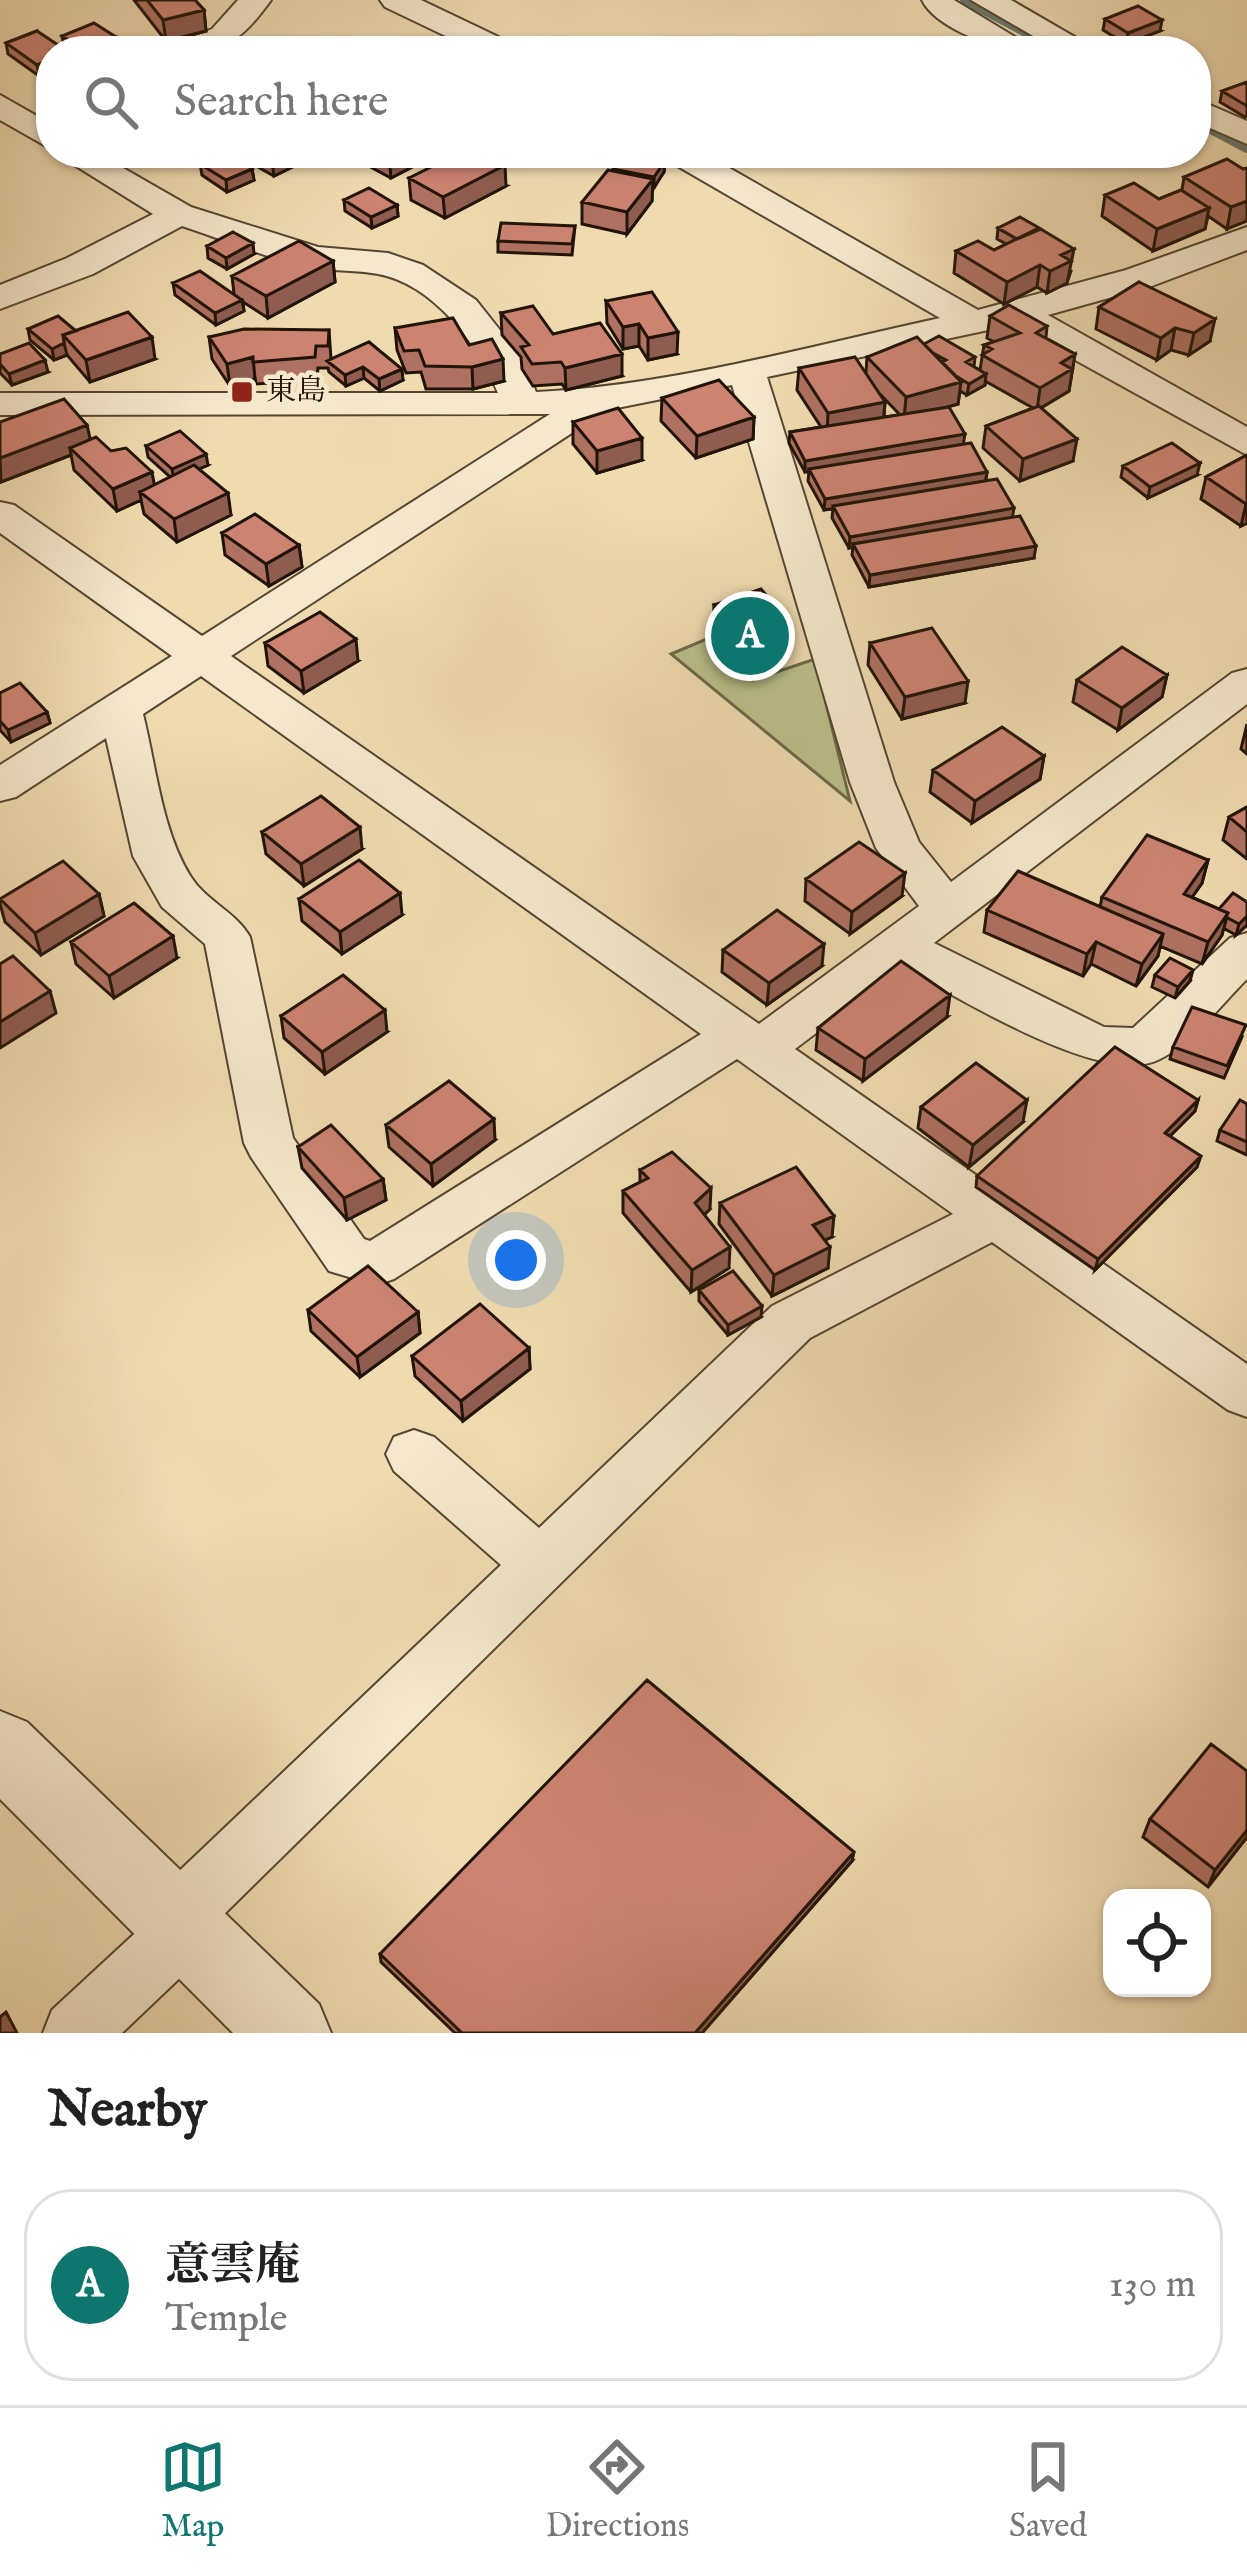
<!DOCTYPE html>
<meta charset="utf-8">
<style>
body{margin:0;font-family:"IM FELL English","Noto Serif JP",serif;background:#f6f6f6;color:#222}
.controls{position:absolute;right:36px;bottom:36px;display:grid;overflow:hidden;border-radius:24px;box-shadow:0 3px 9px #0004}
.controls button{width:108px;height:108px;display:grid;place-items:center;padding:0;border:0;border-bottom:3px solid #e0e0e0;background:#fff;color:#222;font:60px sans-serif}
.you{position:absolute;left:516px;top:1260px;width:42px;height:42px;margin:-30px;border:9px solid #fff;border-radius:50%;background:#1a73e8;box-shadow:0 0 0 18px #1a73e833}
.badge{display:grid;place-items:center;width:78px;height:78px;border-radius:50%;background:#0f766e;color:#fff;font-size:39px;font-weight:700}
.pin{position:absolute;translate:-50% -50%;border:6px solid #fff;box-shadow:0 3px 12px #0006}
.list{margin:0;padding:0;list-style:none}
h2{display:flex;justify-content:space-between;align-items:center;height:156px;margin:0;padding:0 48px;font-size:51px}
h2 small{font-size:39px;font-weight:400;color:#767676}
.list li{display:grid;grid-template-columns:78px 1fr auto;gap:36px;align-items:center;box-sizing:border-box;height:192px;margin:0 24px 24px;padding:0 24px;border:3px solid #e0e0e0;border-radius:48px}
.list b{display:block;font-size:45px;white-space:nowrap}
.list p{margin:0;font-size:39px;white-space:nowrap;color:#767676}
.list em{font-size:39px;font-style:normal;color:#767676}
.icon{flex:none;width:66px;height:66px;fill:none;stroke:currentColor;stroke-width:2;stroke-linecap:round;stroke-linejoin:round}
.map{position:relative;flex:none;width:1247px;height:2033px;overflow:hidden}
.search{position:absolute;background:#fff;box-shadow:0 3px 9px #0004;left:36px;right:36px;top:36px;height:132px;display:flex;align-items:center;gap:30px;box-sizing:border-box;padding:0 42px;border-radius:48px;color:#767676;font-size:45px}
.sheet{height:372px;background:#fff}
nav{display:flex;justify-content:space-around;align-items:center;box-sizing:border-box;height:168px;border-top:3px solid #e0e0e0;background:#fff;font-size:33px;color:#767676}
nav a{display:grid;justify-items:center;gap:6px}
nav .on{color:#0f766e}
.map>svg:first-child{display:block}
.green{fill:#bbc08b;stroke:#6e6a49;stroke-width:3}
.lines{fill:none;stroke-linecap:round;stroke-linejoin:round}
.stream{stroke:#6a786e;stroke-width:10}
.minor-casing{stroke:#554632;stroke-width:4}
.tertiary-casing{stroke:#554632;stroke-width:4}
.minor{fill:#f5e8cc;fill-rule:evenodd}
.tertiary{fill:#f5e8cc;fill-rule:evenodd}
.wall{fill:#af7162;stroke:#211407;stroke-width:3;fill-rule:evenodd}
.shaded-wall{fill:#8f5c50;stroke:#211407;stroke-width:3}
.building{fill:#cc8372;stroke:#211407;stroke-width:3}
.poi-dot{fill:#8f2418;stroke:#f5e8cc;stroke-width:4.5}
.labels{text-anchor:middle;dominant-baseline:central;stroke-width:9;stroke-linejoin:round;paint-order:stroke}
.far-poi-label{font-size:30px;fill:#211407;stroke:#f5e8cc;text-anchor:start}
</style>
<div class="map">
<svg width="1247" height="2033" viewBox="0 0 1247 2033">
<rect width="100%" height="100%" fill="#f0dbb1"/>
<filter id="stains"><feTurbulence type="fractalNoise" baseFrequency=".00167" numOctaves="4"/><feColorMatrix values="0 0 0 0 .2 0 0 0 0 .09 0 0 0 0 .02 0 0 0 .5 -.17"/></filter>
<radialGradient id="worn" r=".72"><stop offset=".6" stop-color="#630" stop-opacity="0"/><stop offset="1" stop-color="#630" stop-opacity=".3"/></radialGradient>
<!-- green -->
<path class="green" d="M709 638 753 680 815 659 850 801 671 654Z"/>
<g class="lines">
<!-- stream -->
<path class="stream" d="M965 0 1062 51
M1196 121 1247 148"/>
<!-- minor casing -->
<g class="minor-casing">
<path id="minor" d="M238 0H271C238 45 225 51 170 51L175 44 212 29Z
M380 0H421L513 44 518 51H477L385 7Z
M922 0H954L1030 46 1026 51C998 51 935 28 922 0Z
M971 0H1011L1099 51H1059Z
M0 95 51 124V149L0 120Z
M1196 99 1247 121V144L1196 122Z
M55 153H97L191 207 318 247 388 253 423 265 476 300 522 358 536 392C673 385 806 347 940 318L667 160 662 153H703L978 310 1126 270 1247 227V250L1152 286 1048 315 1247 427V455L1012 325 767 377 894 782 919 842 951 882 1232 673 1247 669V704L934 943 1104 1027 1133 1028 1230 938 1247 933V979C1221 1005 1192 1044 1158 1060 1100 1087 958 996 902 968L795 1049 1247 1364V1417L1228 1410 992 1242 810 1338 214 1924 217 1930 207 1952 122 2033H43L52 2010 145 1924 152 1897 501 1565 394 1471 386 1454 394 1437 414 1430 434 1437 539 1528 772 1306 953 1214 737 1059 394 1279 376 1285 329 1271 251 1157 244 1143 205 944 162 907 133 856 106 738 16 797 0 801V765L172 656 0 533V502L14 505 202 636 550 414 0 415V393H498C479 345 433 284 378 274 357 270 335 271 314 268 270 260 225 240 182 226L93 274 0 309V285L67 258 153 214ZM732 385 850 782 876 848 919 906 759 1024 231 656 607 410ZM201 676 701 1034 370 1241 364 1239 293 1138 250 937C236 912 206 901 191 877 162 832 156 766 143 714Z"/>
</g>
<!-- tertiary casing -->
<g class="tertiary-casing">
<path id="tertiary" d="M0 1711 27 1722 319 2004 331 2033H233L0 1799Z"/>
</g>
<!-- minor -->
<use href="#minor" class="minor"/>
<!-- tertiary -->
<use href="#tertiary" class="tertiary"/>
</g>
<!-- wall -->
<path class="wall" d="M134 0H195L204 10 206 31 166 41Z
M1105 19 1160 31 1126 44 1103 30Z
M37 31 39 76 8 54 6 43Z
M62 36 116 37 118 48 111 51H71L64 46Z
M1247 82V116L1245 117 1220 102 1222 91Z
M165 153H210V154L184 166Z
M242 153H321L274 176 242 158Z
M708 153H751L722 164Z
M366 154 416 165 391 178 367 165Z
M665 161 664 172 652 188V201L627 234 582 224V202L613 171Z
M200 164 252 169 254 180 227 192 202 175Z
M1243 169 1227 229 1208 216 1205 229 1153 251 1102 216 1105 195 1159 199 1182 190 1184 177Z
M409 178 506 186 445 218 411 200Z
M344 200 397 205 398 216 372 228 345 211Z
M575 226 572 255 498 252V241Z
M998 228 1071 271 1067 283 1047 293 1037 287 1004 304 954 273 956 251 994 250 1006 244 997 239Z
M207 246 254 254 227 269 208 258Z
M333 261 335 282 268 318 243 302 244 311 216 325 175 295 173 283 234 294 232 276Z
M1139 282 1210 341 1189 355 1171 350 1157 360 1096 329 1099 307Z
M606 301 677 354 648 360 639 346 623 349 607 323Z
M501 313 553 334 622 376 566 390 562 384 533 386 522 369 521 357 502 335Z
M990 316 1047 326 1046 338 1075 354 1069 391 1041 408 1073 461 1020 481 983 448 986 426 1033 408 985 381V385L967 395 960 391 958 404 943 408 964 445 987 472 986 481 1012 518 1034 558 869 587 852 555 853 547 849 548 832 518 833 509 824 510 808 481 809 471 805 472 789 443 790 432 821 427 797 390 799 368 866 373 867 357 924 344 975 357 974 367 980 370 984 345 994 342 987 338ZM880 394 900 415 884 417 885 402Z
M395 328 469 345 504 381 473 389H426L421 372 406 373 397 350Z
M28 329 76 331 155 359 90 382 67 355 54 360 30 340Z
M329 330 331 359 369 342 403 380 380 391 364 378 346 386 329 372 328 368H318L317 380 256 384 255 379 230 386 212 359 209 337Z
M0 354 48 372 12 385 0 373Z
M662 398 754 417 753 439 696 458 661 421Z
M0 422 90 439 111 451 154 485 170 477 148 457 146 446 208 465 199 469 231 515 177 542 144 514 141 500 117 511 74 470 71 455 1 482Z
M573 422 642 460 597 473 573 444Z
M1247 455V523L1241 526 1201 499 1206 477Z
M1123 466 1197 475 1148 498 1121 477Z
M222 533 299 545 302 567 269 586 225 555Z
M714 605 788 646 741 661 713 627Z
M265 643 358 661 304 693 268 666Z
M870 643 965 703 902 719 868 665Z
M1167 675 1162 697 1118 730 1073 702 1077 680Z
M0 693 47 712 50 723 11 742 0 730Z
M1247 724V754L1241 749Z
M1044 756 1040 779 972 823 930 792 933 770Z
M1247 807V859L1223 840 1229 817Z
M262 832 362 849 304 886 266 854Z
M1208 860 1202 883 1192 897 1219 909 1247 902V925L1236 935 1223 928 1222 935 1202 964 1160 946 1158 956 1136 986 1091 964 1083 976 984 932 987 910 1100 907 1102 897Z
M806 879 902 896 850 934 805 901Z
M99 894 104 916 41 955 5 922 0 904V899Z
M299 899 402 915 342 954 302 921Z
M71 942 177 958 114 998 76 964Z
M723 950 822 966 767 1005 722 972Z
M1155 975 1190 981 1175 998 1152 987Z
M281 1016 387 1032 325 1074 284 1038Z
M947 1017 863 1081 816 1050 818 1028Z
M1242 1037 1224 1078 1170 1059 1173 1047Z
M1198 1100 1195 1111 1170 1136 1197 1167 1095 1270 976 1187 977 1176Z
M1247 1104V1155L1217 1141 1220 1130Z
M921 1107 1023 1122 969 1167 918 1128Z
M386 1125 495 1140 433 1186 389 1147Z
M298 1147 383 1179 386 1200 347 1220 302 1168Z
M640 1170 710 1209 704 1215 729 1268 691 1292 623 1213V1191L640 1182Z
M720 1203 832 1237 825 1240 828 1268 772 1296 719 1224Z
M699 1290 761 1317 728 1335 699 1301Z
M308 1310 418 1312 420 1333 360 1377 311 1331Z
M529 1348 530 1369 463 1421 415 1376 412 1356Z
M1247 1771V1837L1208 1887 1143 1837 1150 1819Z
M852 1861 702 2033H455L381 1962 380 1954Z"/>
<!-- shaded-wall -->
<path class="shaded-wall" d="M204 10 206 31 166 41 163 20Z
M1162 20 1160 31 1126 44 1128 33Z
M116 37 118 48 111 51H84Z
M51 59V71L39 76 37 65Z
M186 153H210V154L184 166 182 155Z
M275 153H321L274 176 271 155Z
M723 153H751L722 164Z
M415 154 416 165 391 178 390 167Z
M665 161 664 172 654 188V177Z
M505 165 506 186 445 218 443 197Z
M252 169 254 180 227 192 226 180Z
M653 179 652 201 627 234V212Z
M1247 201V221L1227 229 1231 207Z
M397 205 398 216 372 228 371 217Z
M1209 208 1205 229 1153 251 1157 229Z
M253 243 254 254 227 269 226 258Z
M1074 249 1067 283 1047 293 1050 271 1061 255Z
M333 261 335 282 268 318 266 296Z
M1040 265 1037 287 1004 304 1007 282Z
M242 300 244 311 216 325 215 313Z
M1215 319 1210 341 1189 355 1194 333Z
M639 324V346L623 349V327Z
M1175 328 1171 350 1157 360 1161 338Z
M678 332 677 354 648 360V338Z
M152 337 155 359 90 382 86 360Z
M64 343 67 355 54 360 52 349Z
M622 354V376L566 390 565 368Z
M1075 354 1069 391 1037 410 1040 388 1061 363Z
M253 357 255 379 230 386 227 364Z
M503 359 504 381 473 389 472 367Z
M45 360 48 372 12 385 9 374Z
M363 367 364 378 346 386 345 375Z
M402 369 403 380 380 391 379 379Z
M986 374 985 385 967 395 969 384Z
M961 382 958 404 904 419 906 397Z
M885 402 883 424 827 436 828 413Z
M754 417 753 439 696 458 697 436Z
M87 425 92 447 70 448 71 455 1 482 0 458Z
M965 434 963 446 805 472V461Z
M642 438V460L597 473V451Z
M1077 439 1073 461 1020 481 1023 459Z
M206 454 208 465 174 480 172 469Z
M1200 463 1197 475 1148 498 1150 487Z
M152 472 156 494 140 492 141 500 117 511 113 489Z
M987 472 985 483 824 510 825 499Z
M228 493 231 515 177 542 174 519Z
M1247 503V523L1241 526 1246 504Z
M1014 508 1012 520 853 544V547L849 548 850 537Z
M299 545 302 567 269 586 266 564Z
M1036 546 1034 558 869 587 870 575Z
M790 623 788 646 741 661 742 639Z
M356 639 358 661 304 693 301 671Z
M1167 675 1162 697 1118 730 1122 708Z
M968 681 965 703 902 719 905 697Z
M47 712 50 723 11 742 8 730Z
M1044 756 1040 779 972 823 975 801Z
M360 827 362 849 304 886 301 864Z
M1208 860 1202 883 1179 916 1184 894Z
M905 873 902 896 850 934 852 912Z
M400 893 402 915 342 954 340 932Z
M99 894 104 916 41 955 35 933Z
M1228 913 1222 935 1202 964 1208 942Z
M1247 916V925L1236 935 1239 924Z
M1163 934 1158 956 1136 986 1142 964Z
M173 936 177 958 114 998 109 976Z
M1096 942 1091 964 1083 976 1087 954Z
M824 944 822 966 767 1005 769 983Z
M1193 970 1190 981 1175 998 1178 987Z
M50 991 56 1013 0 1048V1022Z
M950 995 947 1017 863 1081 865 1059Z
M385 1010 387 1032 325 1074 322 1052Z
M1027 1100 1023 1122 969 1167 973 1145Z
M1198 1100 1195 1111 1162 1144 1165 1133Z
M494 1119 495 1140 433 1186 431 1164Z
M1201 1156 1197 1167 1095 1270 1098 1259Z
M383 1179 386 1200 347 1220 344 1198Z
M711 1188 710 1209 694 1224 695 1203Z
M834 1216 832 1237 811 1246 813 1225Z
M730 1247 729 1268 691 1292 692 1270Z
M830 1247 828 1268 772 1296 774 1275Z
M762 1306 761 1317 728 1335V1325Z
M418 1312 420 1333 360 1377 357 1357Z
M529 1348 530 1369 463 1421 461 1401Z
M1247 1830V1837L1208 1887 1215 1870Z
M854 1852 852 1861 702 2033H695Z
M6 2012 17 2033H0V2017Z"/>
<!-- building -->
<path class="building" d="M147 0H195L204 10 163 20Z
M1138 6 1162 20 1128 33 1105 19Z
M94 23 116 37 84 50 62 36Z
M37 31 67 51H51V59L37 65 6 43Z
M1247 82V106L1222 91Z
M224 153H228L252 169 226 180 200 164Z
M413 153 415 154 390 167 366 154Z
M459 153H483L505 165 443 197 409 178Z
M624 153 665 161 654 177 613 169Z
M1227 159 1243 169 1247 168V201L1231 207 1184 177Z
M608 170 653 179 627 212 582 202Z
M1134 183 1159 199 1181 190 1209 208 1157 229 1105 195Z
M369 188 397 205 371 217 344 200Z
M1020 217 1041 229 1017 239 998 228Z
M501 223 575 226 572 244 498 241Z
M1039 228 1074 249 1061 255 1071 261 1050 271 1040 265 1007 282 956 251 978 241 994 250Z
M233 232 253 243 226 258 207 246Z
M299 241 333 261 266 296 232 276Z
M200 271 242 300 215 313 173 283Z
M1139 282 1215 319 1194 333 1175 328 1161 338 1099 307Z
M652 292 678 332 648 338 639 324 623 327 606 301Z
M1009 305 1047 326 1036 333 1075 354 1061 363 1072 369 1040 388 982 355 992 349 984 345 1020 333 990 316Z
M533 306 553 334 600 323 622 354 565 368 561 362 532 364 521 347 529 345 501 313Z
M128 312 152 337 86 360 63 335Z
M58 316 76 331 63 335 64 343 52 349 28 329Z
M453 318 469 345 492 339 503 359 472 367 425 366 419 350 404 351 395 328Z
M244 329 329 330 328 346H316L315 357 253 362V357L227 364 209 337Z
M939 336 975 357 966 362 986 374 969 384 956 376 942 362 946 360 933 353 924 344Z
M917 337 961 382 906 397 867 357Z
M369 342 402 369 379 379 363 367 345 375 327 361Z
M29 343 45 360 9 374 0 364V354Z
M855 357 885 402 828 413 799 368Z
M719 380 754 417 697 436 662 398Z
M64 399 87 425 0 458V422Z
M1039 406 1077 439 1023 459 986 426Z
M949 407 965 434 805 461 790 432Z
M618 408 642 438 597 451 573 422Z
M180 431 206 454 172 469 146 446Z
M96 437 111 451 126 448 152 472 113 489 70 448Z
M971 443 987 472 825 499 809 469Z
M1172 443 1200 463 1150 487 1123 466Z
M1247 455V503L1246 504 1206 477Z
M194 465 228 493 174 519 140 492Z
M997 479 1014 508 850 537 833 506Z
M255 514 299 545 266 564 222 533Z
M1020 516 1036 546 870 575 853 544Z
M761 589 790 623 742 639 714 605Z
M320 612 356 639 301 671 265 643Z
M932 628 968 681 905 697 870 643Z
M1122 647 1167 675 1122 708 1077 680Z
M20 683 47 712 8 730 0 721V693Z
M1002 727 1044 756 975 801 933 770Z
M321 796 360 827 301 864 262 832Z
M1247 807V832L1229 817Z
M1147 835 1208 860 1184 894 1228 913 1208 942 1102 897Z
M859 842 905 873 852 912 806 879Z
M359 860 400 893 340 932 299 899Z
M63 861 99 894 35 933 0 899Z
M1018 871 1163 934 1142 964 1096 942 1087 954 987 910Z
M1233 893 1247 902V916L1239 924 1226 917 1228 913 1219 909Z
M134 903 173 936 109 976 71 942Z
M777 910 824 944 769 983 723 950Z
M13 956 50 991 0 1022V964Z
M1170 958 1193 970 1178 987 1155 975Z
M901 961 950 995 865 1059 818 1028Z
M343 975 385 1010 322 1052 281 1016Z
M1192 1007 1246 1025 1227 1066 1173 1047Z
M1115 1047 1198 1100 1165 1133 1201 1156 1098 1259 977 1176Z
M976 1063 1027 1100 973 1145 921 1107Z
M449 1081 494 1119 431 1164 386 1125Z
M1240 1100 1247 1104V1142L1220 1130Z
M331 1125 383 1179 344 1198 298 1147Z
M672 1152 711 1188 695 1203 730 1247 692 1270 623 1191 648 1178 640 1170Z
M796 1167 834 1216 813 1225 830 1247 774 1275 720 1203Z
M368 1266 418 1312 357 1357 308 1310Z
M733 1271 762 1306 728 1325 699 1290Z
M480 1304 529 1348 461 1401 412 1356Z
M647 1680 854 1852 695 2033H462L380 1954Z
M1211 1744 1247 1771V1830L1215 1870 1150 1819Z"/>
<!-- markers -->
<rect class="poi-dot" x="230" y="380" width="24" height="24" rx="6"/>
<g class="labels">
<!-- far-poi labels -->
<g class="far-poi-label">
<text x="266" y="392">東島</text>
</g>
</g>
<rect width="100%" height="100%" filter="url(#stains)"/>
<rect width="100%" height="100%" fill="url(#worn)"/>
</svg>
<div class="controls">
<button><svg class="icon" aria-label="locate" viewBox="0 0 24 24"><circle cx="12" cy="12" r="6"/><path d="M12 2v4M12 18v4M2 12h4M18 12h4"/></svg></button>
</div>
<div class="you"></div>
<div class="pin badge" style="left:750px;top:636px">A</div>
<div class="search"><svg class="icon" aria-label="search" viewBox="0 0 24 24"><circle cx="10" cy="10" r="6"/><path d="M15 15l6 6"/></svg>Search here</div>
</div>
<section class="sheet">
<h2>Nearby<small></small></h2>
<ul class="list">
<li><span class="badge">A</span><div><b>意雲庵</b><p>Temple</p></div><em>130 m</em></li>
</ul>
</section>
<nav>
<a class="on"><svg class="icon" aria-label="map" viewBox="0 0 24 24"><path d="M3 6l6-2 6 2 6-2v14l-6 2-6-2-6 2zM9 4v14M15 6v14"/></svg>Map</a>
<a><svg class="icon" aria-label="directions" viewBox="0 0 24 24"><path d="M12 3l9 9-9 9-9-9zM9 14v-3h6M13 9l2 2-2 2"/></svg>Directions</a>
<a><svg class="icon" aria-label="saved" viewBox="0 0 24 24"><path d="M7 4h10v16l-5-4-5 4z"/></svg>Saved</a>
</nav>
